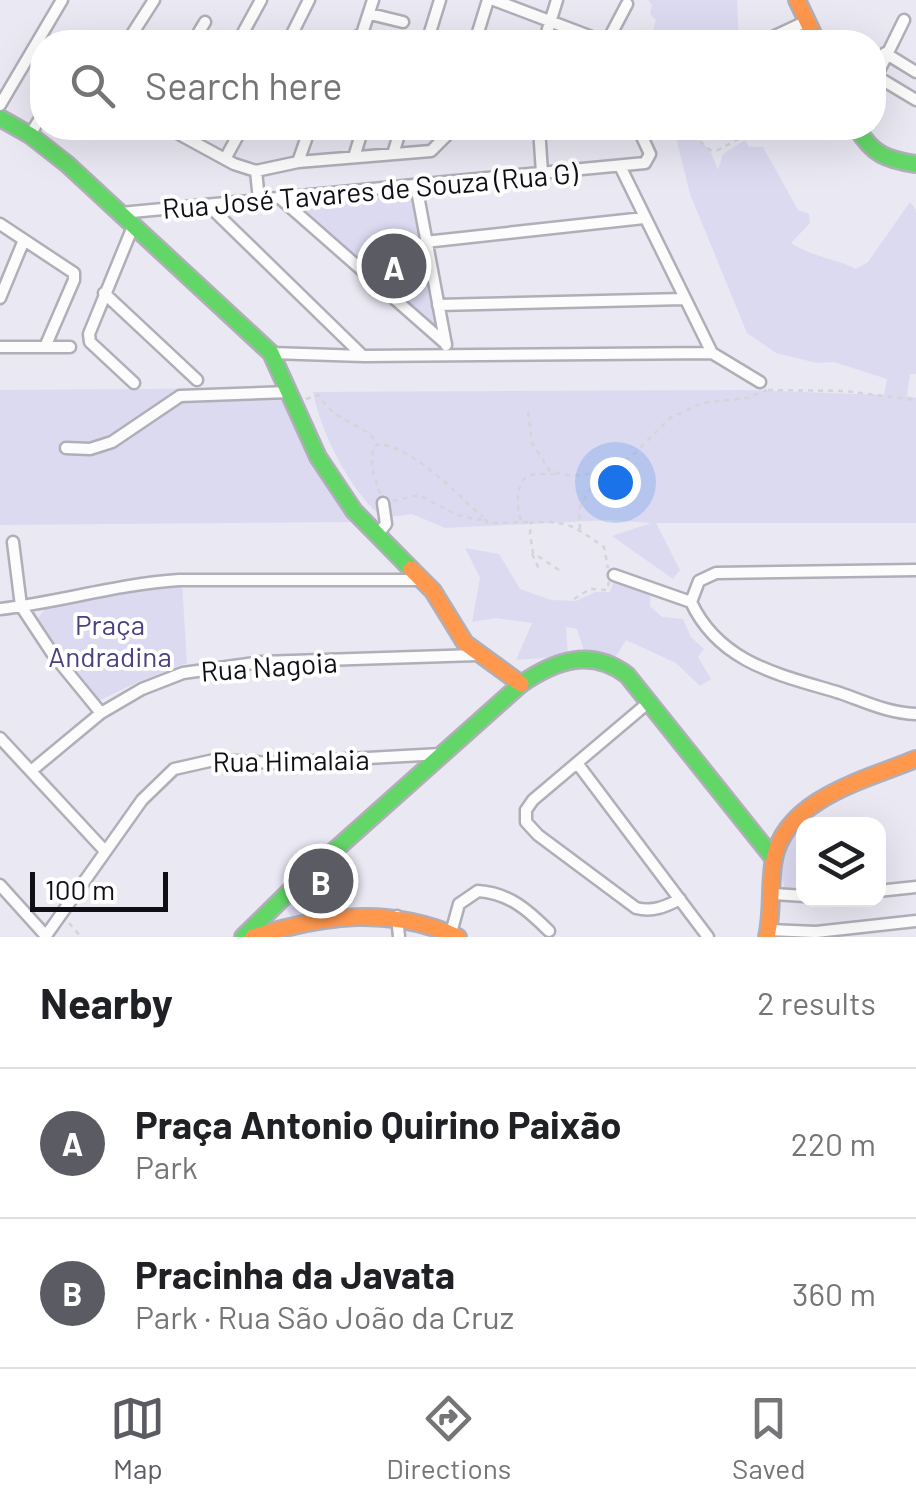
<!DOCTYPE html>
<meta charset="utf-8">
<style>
body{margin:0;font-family:Barlow,sans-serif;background:#f6f6f6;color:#202124}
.controls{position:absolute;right:30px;bottom:30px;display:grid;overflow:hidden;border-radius:20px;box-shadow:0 10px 40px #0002}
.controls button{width:90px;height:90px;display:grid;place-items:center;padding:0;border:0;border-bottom:2px solid #e0e0e0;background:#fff;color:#202124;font:50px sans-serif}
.scale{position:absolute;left:30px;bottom:25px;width:138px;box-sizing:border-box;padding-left:10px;border:5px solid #0f0f15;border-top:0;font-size:28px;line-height:35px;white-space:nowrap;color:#0f0f15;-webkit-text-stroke:8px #fff;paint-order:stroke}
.you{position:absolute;left:615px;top:482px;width:35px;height:35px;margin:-25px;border:8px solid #fff;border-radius:50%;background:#1a73e8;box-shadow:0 0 0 15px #1a73e833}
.badge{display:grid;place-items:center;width:65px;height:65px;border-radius:50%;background:#5b5b63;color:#fff;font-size:32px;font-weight:700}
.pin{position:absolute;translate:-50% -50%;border:5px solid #fff;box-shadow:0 2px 10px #0006}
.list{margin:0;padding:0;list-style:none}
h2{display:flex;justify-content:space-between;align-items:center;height:130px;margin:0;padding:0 40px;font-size:42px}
h2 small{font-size:32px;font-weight:400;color:#757577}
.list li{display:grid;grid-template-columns:65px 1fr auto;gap:30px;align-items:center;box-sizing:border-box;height:150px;padding:0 40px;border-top:2px solid #e0e0e0}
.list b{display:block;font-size:38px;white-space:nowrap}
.list p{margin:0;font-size:32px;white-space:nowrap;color:#757577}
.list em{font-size:32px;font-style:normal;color:#757577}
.icon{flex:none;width:55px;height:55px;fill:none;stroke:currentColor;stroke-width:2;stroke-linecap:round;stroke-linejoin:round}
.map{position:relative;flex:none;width:916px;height:937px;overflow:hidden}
.search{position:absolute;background:#fff;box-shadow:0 10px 40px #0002;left:30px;right:30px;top:30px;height:110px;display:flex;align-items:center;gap:25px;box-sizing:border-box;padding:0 35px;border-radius:40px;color:#757577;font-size:38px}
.sheet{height:430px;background:#fff}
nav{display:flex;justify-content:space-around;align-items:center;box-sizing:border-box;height:140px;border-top:2px solid #e0e0e0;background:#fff;font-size:28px;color:#757577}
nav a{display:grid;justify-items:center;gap:5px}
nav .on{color:#5b5b63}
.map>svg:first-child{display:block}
.green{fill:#dcdaf1}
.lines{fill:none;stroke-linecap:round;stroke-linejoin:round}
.street-casing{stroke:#b0afb8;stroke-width:15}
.fast-casing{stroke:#b0afb8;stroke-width:20}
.slow-casing{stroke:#b0afb8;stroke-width:20}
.path{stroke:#d5d4d7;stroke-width:2.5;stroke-dasharray:5 5;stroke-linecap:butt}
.street{stroke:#fcfcfd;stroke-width:10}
.fast{stroke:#63d668;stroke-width:15}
.slow{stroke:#ff974d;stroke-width:15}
.labels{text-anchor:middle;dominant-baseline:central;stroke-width:8;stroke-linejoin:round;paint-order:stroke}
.street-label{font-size:28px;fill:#0f0f15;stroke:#fff}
.park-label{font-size:28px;fill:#4b4181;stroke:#fff}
</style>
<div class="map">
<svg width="916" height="937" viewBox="0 0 916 937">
<rect width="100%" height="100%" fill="#e9e8f3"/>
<!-- green -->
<path class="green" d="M648 0H737L739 42H650L656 20 650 14 652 5Z
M685 128 710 150 718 170 723 154 745 140 749 147H763L798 210 809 214 810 223 791 243C812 257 834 258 856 269L868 262 910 202 916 210V374H910L907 396 916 398V523H656L680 570 673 579 612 536 651 523 610 520 445 528 412 514 383 518C351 493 320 431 313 392L748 390 884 395 887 379 834 362 817 363 776 353 747 333 690 194 674 130Z
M410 190 437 329 289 202Z
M280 388 298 436 357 522 0 525V390Z
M465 548 499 554 520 589 551 600 576 601 595 592H610L614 581 651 590 650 606 662 617 683 619 691 637 704 649 698 657 711 679 700 686 676 663 626 640 616 656 585 654 577 629 566 627 568 656 516 660 532 623 496 618 472 622 480 578Z
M182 583 187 663 140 681 96 702 42 632 37 620 47 606 105 592Z
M792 833 803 841V892H786C779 872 779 851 792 833Z
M327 866 345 913 293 919 286 909 287 903Z"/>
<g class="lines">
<!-- street casing -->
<g class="street-casing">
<path id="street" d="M494 0 605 42
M370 14 403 22
M127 42 154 0
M193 42 205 22
M238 42 261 0
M288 42 309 0
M346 42 362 34 373 0
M427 42 440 0
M475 42 488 0
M544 42 557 0
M607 42 627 4
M762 42 807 21
M885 53 916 72
M876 76 916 100
M874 81 904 20
M0 105 62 0
M168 128 234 164 256 171 298 162 431 151 446 136 450 128
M539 128 542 173
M757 130 761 128
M30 135 42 115
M393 154 401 128
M354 157 363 128
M225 159 242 128
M298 162 310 128
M620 166 712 353 760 382
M256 171 259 200
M416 185 446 345
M281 199 446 344
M209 206 363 356
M121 213 645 163 650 154 638 128
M0 224 74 273V280L45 347
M134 224 89 334 90 342 134 383
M425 242 644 218
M104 293 197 380
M0 298 24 240
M438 305 684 299
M0 347H70
M271 353 364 356 712 353
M66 448 90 449 112 442 180 396 290 392
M377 535 386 524 383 503
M13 542 21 606 52 653 101 713
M916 570 716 573 699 581 691 602C720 664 781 675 840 693 866 702 888 713 916 714
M614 575 691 602
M0 609C60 602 118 584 179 580H421
M649 702 533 800 526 810V822L538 835 636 908C653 912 665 907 680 899
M0 738 105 851
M577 763 708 937
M31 771 101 713 142 689 183 673 261 662 477 655
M0 885 46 936
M878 891 916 887
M774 894 804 896
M397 916 399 937
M769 930 816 932 916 921
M451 933 459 904 478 891C509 893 528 910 549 931
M45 937 142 800 174 769 214 760 276 763 441 754"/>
</g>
<!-- fast casing -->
<g class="fast-casing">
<path id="fast" d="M0 118 30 135 67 164 271 353 318 457 354 511 411 569
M857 128C872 154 887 160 916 164
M243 937 298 883 521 684C556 660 591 648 627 675L774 859"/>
</g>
<!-- slow casing -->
<g class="slow-casing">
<path id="slow" d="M797 0 817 42
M411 569 433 591 465 643 521 684
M253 937C324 915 389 906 458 937
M767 937C773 911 769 885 774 859 786 798 868 779 916 759"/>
</g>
<!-- path -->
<path class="path" d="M678 128H681
M685 128 710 150H718L746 135
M768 390 845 391 916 400
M306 399 319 395C336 424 358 420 377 442
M528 412 532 443 550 471 571 476 597 473
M380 494 372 468 373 448 378 444C414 447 455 493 483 517
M393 501 419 495 457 515 479 520 483 517 488 523 530 522
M521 520C516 508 515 479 531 475 539 473 549 475 557 474
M580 529 579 509 599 473 631 457 670 418 702 403 747 398 767 390
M532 554 540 571
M559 570 533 553 530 534 531 522C571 521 573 526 604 547L608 568
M574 599 590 589 607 590 609 582
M69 923 81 937"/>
<!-- street -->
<use href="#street" class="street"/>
<!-- fast -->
<use href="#fast" class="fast"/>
<!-- slow -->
<use href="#slow" class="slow"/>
</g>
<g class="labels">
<!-- street labels -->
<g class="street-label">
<text transform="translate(370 190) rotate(-5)">Rua José Tavares de Souza (Rua G)</text>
<text transform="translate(269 666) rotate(-4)">Rua Nagoia</text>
<text transform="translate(291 760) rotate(-1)">Rua Himalaia</text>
</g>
<!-- park labels -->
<g class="park-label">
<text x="110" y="624">Praça<tspan x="110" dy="32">Andradina</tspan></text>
</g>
</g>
</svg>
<div class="controls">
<button><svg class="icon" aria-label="layers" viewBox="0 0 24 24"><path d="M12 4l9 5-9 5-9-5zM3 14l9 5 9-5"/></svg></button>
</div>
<div class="scale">100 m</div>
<div class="you"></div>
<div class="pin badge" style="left:394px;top:266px">A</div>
<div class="pin badge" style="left:321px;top:881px">B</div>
<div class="search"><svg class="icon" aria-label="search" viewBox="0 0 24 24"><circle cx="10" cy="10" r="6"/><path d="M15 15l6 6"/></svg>Search here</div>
</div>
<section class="sheet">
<h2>Nearby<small>2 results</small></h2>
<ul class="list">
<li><span class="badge">A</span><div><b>Praça Antonio Quirino Paixão</b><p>Park</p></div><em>220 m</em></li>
<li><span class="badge">B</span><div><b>Pracinha da Javata</b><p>Park · Rua São João da Cruz</p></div><em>360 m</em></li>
</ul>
</section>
<nav>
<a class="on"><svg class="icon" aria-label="map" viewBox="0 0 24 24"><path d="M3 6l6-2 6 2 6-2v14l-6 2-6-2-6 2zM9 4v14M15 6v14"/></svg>Map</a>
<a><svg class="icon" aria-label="directions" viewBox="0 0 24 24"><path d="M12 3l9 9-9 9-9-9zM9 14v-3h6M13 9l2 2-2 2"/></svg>Directions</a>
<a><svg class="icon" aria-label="saved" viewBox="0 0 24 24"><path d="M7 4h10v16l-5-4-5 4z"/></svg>Saved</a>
</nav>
